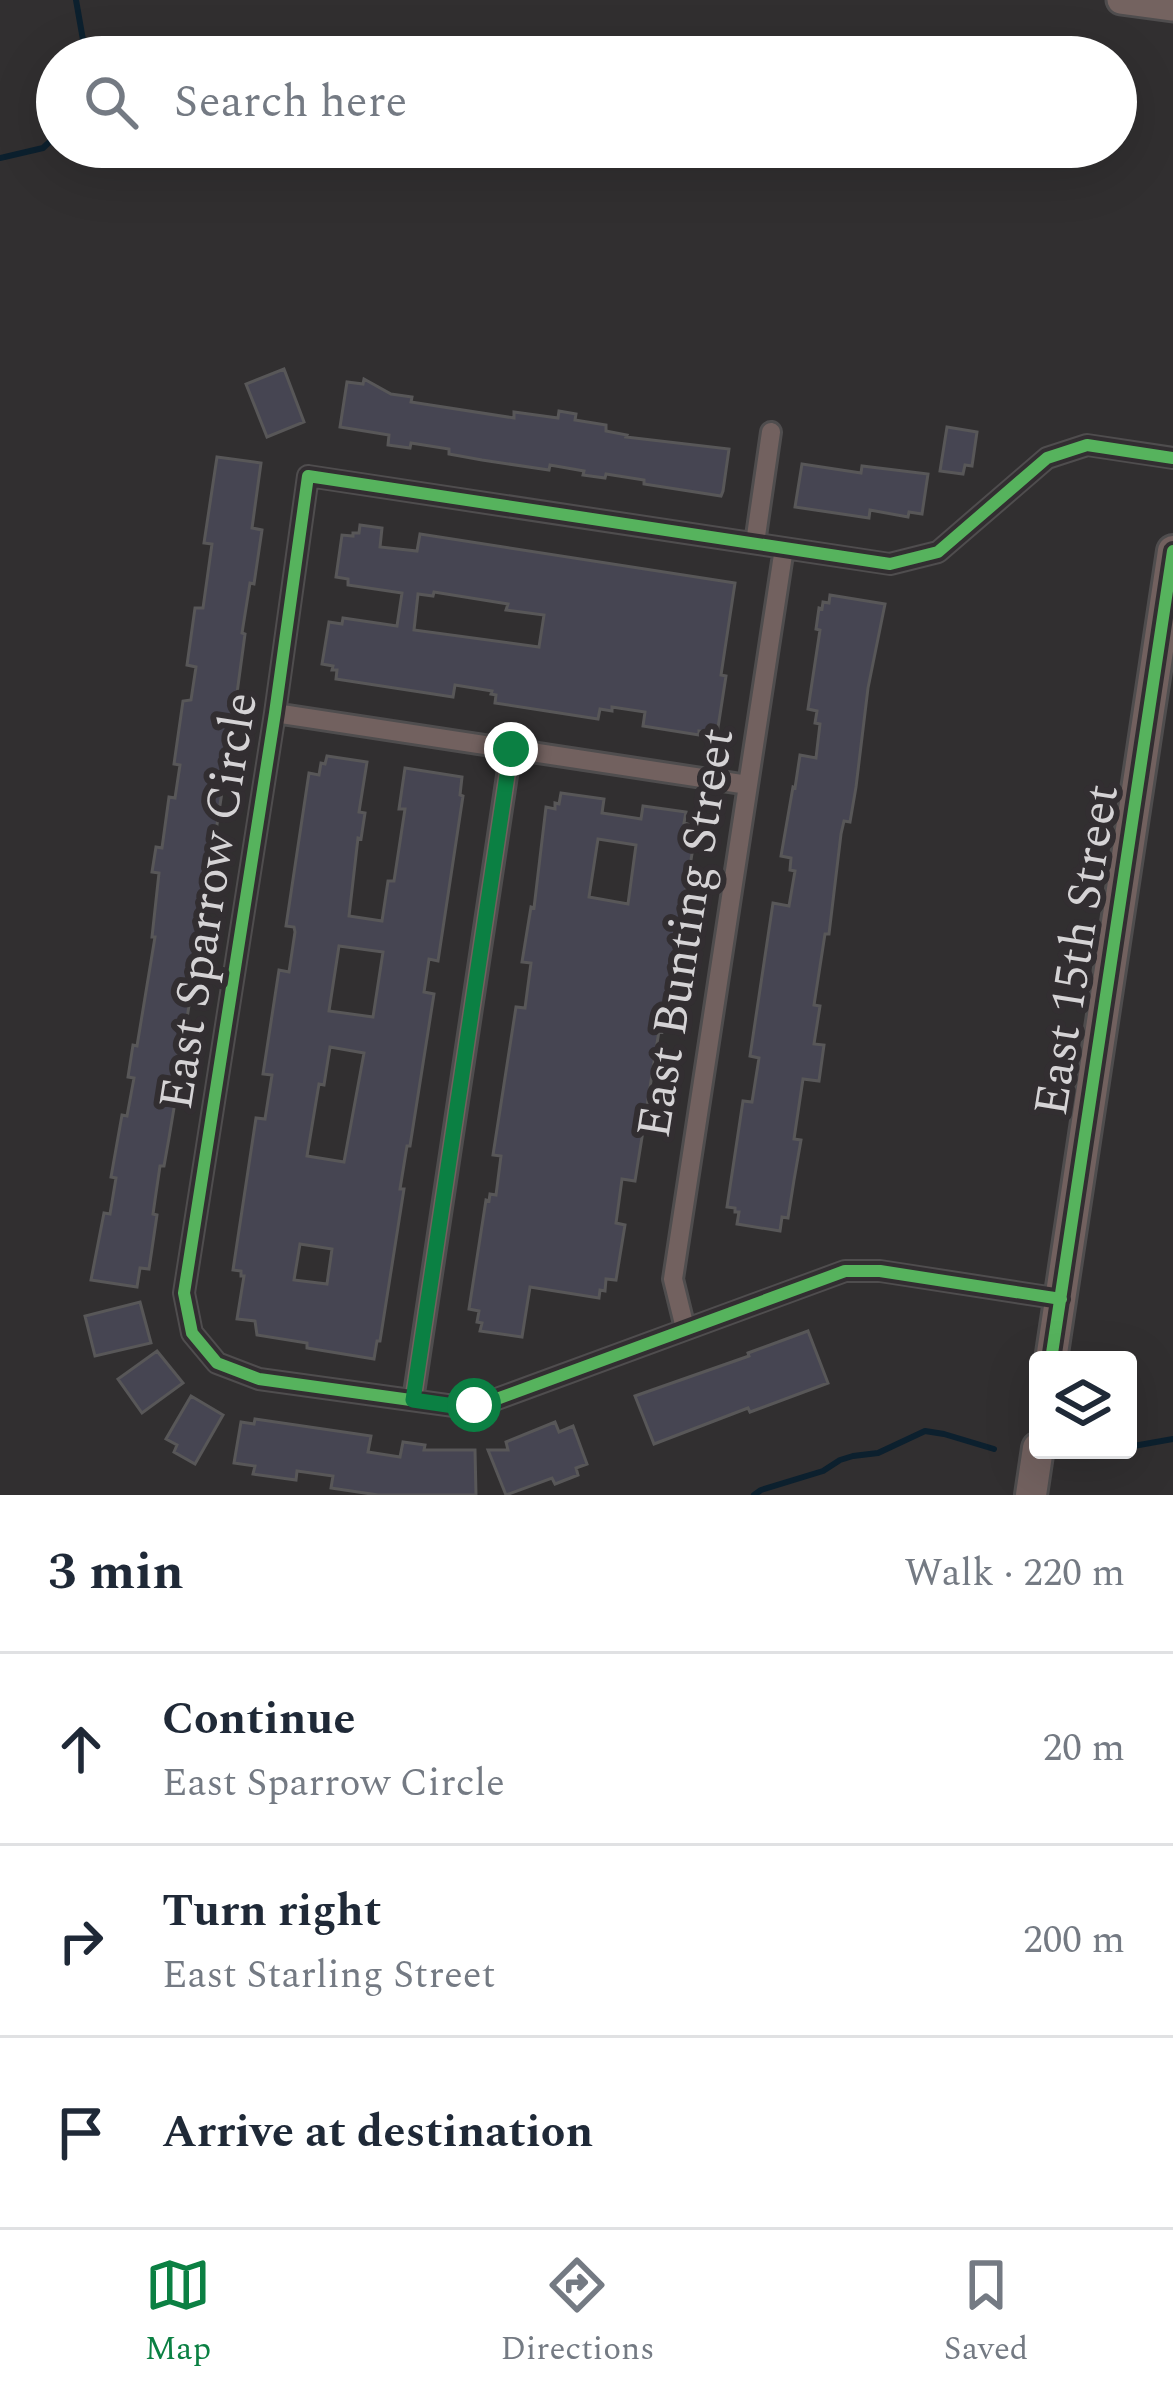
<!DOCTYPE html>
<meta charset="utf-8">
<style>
body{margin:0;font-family:Spectral,serif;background:#f2f2f3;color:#1f2937}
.controls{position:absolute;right:36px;bottom:36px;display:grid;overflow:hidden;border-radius:12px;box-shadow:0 12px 48px #0002}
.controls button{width:108px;height:108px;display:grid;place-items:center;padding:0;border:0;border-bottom:3px solid #e0e1e3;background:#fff;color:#1f2937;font:60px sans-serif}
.stop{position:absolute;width:36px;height:36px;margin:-27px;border:9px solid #0b8043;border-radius:50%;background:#fff}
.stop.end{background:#0b8043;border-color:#fff;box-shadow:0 3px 12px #0008}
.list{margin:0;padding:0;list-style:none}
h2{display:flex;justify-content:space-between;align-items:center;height:156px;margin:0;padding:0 48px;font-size:51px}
h2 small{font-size:39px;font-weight:400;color:#747a83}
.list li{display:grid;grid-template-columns:78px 1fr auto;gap:36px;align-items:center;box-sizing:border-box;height:192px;padding:0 48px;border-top:3px solid #e0e1e3}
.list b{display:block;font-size:45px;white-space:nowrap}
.list p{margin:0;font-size:39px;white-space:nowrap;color:#747a83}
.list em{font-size:39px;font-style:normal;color:#747a83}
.icon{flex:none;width:66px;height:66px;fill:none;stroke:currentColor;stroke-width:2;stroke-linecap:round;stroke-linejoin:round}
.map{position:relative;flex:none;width:1173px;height:1495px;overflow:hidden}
.search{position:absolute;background:#fff;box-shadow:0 12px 48px #0002;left:36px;right:36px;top:36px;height:132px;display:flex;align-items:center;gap:30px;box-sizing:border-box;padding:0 42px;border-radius:66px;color:#747a83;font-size:45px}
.sheet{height:732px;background:#fff}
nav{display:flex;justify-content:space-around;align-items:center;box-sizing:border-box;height:168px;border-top:3px solid #e0e1e3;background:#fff;font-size:33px;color:#747a83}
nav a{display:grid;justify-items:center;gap:6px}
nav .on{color:#0b8043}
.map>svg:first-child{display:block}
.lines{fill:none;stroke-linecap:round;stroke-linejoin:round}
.stream{stroke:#0c202e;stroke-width:6}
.building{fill:#464552;stroke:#585758;stroke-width:3;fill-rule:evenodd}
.street-casing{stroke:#4f4d4e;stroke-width:24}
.secondary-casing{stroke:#4f4d4e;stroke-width:33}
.primary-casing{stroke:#4f4d4e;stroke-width:36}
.street{stroke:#72615f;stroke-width:18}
.secondary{stroke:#746360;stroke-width:27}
.primary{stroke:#72615f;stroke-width:30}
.cycleway-casing{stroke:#322e31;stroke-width:20}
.cycleway{stroke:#56b35d;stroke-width:12}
.route{stroke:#0b8043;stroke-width:15}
.labels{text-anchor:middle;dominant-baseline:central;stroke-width:12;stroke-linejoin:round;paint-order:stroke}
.street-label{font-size:48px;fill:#d5d3d5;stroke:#322e31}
</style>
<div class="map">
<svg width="1173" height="1495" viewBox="0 0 1173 1495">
<rect width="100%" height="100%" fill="#312f30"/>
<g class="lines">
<!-- stream -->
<path class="stream" d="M76 0 86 57
M0 158 43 148 57 135
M1128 1447 1173 1439
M1049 1456 1086 1455 1115 1450
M754 1495 761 1490 823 1471 840 1460 853 1456 878 1453 925 1431 944 1434 994 1449"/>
</g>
<!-- building -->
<path class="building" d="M284 369 304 422 267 437 246 384Z
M364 379 391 394 412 397 411 402 514 418V412L558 418 559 411 576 414 575 420 606 425V431L627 435 626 437 729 449 723 491 721 496 644 484V480L606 474 605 478 583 475 584 471 550 465 549 470 482 460 449 454V449L411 443 410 448 388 445 389 435 340 427 347 382 363 384Z
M947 427 977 432 972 466 965 465 963 474 940 471Z
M217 457 261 463 252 528 262 530 254 584 250 583 242 633 245 634 235 708 186 1025 183 1024 179 1047 176 1071 180 1072 169 1138 164 1166H160L155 1200 153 1214 157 1215 149 1269 140 1268 137 1287 91 1280 104 1213 110 1214 116 1178 111 1177 122 1115 127 1116 134 1078 128 1077 133 1045 137 1046 155 937H152L159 873 152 872 156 847 162 848 169 797 175 798 180 765 174 764 183 701 191 700 196 667 187 665 195 608H203L212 544 204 543Z
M802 464 861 473 862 466 928 474 922 514 909 512 908 517 870 510 869 518 795 507Z
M360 525 382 528 380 547 417 551 420 534 735 583 721 675 726 676 717 734 699 731V735L643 726 645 712 612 707V711L600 709 598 719 495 703 496 695 491 694 492 691 455 685 453 697 336 679 337 670H332L333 666 322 664 329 622 342 624 343 618 397 626 402 593 348 585V579L336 577 342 535 353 536V533H359ZM434 592 508 604 506 610 544 615 539 647 414 630 418 594 433 596Z
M830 595 885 604 868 688 856 787 850 822 844 821 841 834 829 934H825L814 1005 820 1006 814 1044 824 1045 819 1081 803 1079 794 1139 801 1140 794 1180 788 1218 782 1217 780 1231 737 1224 739 1212H735V1208L727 1207 743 1101 752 1102 759 1058 750 1056 773 903 789 906 795 871 790 870 791 858 781 856 793 787 795 788 800 755 816 758 820 724 815 723 817 711 808 709 820 630 816 629 819 608 822 609 823 602 829 603Z
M327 756 367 762 359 812 365 813 361 839 358 838 349 916 382 921 388 881H394L405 809H399L405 768 462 777 460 795 463 796 438 961 429 959 424 992 434 994 410 1146H407L400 1189H404L380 1341H377L374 1359 307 1348V1343L257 1335 255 1321 237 1319 244 1276H241V1271L233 1270 256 1118 265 1119 272 1075 263 1074 279 970 289 972 295 932 294 927 286 926 309 773 319 775 321 763 325 764ZM339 946 383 952 373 1017 329 1011ZM330 1047 364 1053 344 1162 307 1156 319 1084 324 1085ZM300 1244 332 1249 327 1284 294 1280Z
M561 793 604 799 602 813 635 818 641 819 643 806 686 812 684 823 688 824 687 829 696 830 662 1032 659 1031 635 1181 622 1179 616 1223 625 1225 616 1280 606 1279 605 1291 600 1290 599 1298 530 1287 522 1337 480 1331 482 1323 477 1322 479 1311 469 1309 486 1200 489 1201 490 1194 496 1195 501 1156 493 1155 516 1007 525 1008 531 963 522 962 531 907 534 908 546 807 555 809V803L559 804ZM598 839 636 845 628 904 589 897Z
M140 1302 151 1343 95 1356 85 1316Z
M808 1331 828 1383 750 1412 748 1408 654 1444 635 1396 749 1356 748 1353Z
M157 1351 183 1383 142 1413 118 1379Z
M191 1396 223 1415 195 1464 174 1452 177 1445 166 1439Z
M255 1419 371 1436 368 1452 400 1457 403 1442 425 1445 424 1450H475L476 1495H378L331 1488 333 1476 297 1471 296 1480 253 1474 255 1466 234 1463 241 1422 254 1424Z
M555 1422 559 1432 573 1426 587 1464 576 1468 578 1475 555 1484 552 1478 506 1495 488 1450H508L506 1442Z"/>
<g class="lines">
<!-- street casing -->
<g class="street-casing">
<path id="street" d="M755 543 771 432
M275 713 748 785
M1061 1299 880 1271H845L494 1400 454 1406 259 1379 217 1363 192 1333 184 1293 275 713 308 476 890 564 938 552 1047 458 1087 445 1173 458
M685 1328 673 1279 784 548
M413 1400 511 749"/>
</g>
<!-- secondary casing -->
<g class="secondary-casing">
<path id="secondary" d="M1121 0 1173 7"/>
</g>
<!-- primary casing -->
<g class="primary-casing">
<path id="primary" d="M1051 1360 1173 551
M1031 1495 1038 1448"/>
</g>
<!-- street -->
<use href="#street" class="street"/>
<!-- secondary -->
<use href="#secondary" class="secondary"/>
<!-- primary -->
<use href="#primary" class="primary"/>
<!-- cycleway casing -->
<g class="cycleway-casing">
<path id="cycleway" d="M1061 1299 880 1271H845L494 1400 454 1406 259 1379 217 1363 192 1333 184 1293 275 713 308 476 890 564 938 552 1047 458 1087 445 1173 458
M1051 1360 1173 551"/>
</g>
<!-- cycleway -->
<use href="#cycleway" class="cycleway"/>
</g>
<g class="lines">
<!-- route -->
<path class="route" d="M474 1405 454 1406 413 1400 511 749"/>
</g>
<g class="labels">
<!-- street labels -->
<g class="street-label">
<text transform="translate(209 901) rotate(-81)">East Sparrow Circle</text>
<text transform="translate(686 933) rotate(-81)">East Bunting Street</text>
<text transform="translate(1077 950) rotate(-81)">East 15th Street</text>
</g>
</g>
</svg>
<div class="controls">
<button><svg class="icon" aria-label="layers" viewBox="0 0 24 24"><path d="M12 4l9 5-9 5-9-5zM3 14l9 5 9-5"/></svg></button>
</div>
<div class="stop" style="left:474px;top:1405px"></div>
<div class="stop end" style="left:511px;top:749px"></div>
<div class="search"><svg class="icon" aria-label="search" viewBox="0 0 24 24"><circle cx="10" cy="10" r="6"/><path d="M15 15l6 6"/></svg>Search here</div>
</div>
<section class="sheet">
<h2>3 min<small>Walk · 220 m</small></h2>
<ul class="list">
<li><svg class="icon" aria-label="ahead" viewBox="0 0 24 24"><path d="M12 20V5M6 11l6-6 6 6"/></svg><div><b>Continue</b><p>East Sparrow Circle</p></div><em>20 m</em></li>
<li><svg class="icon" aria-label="right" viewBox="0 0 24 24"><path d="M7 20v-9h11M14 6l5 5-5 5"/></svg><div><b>Turn right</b><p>East Starling Street</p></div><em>200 m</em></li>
<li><svg class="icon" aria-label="arrive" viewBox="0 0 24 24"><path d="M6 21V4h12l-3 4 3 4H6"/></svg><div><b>Arrive at destination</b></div></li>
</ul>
</section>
<nav>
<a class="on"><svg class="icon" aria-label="map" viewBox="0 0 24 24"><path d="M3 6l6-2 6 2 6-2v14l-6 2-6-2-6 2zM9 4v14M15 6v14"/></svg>Map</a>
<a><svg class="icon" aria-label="directions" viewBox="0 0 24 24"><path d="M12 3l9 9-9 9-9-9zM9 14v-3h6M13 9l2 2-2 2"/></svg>Directions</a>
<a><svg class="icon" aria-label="saved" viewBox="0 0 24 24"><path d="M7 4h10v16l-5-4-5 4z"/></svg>Saved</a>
</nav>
